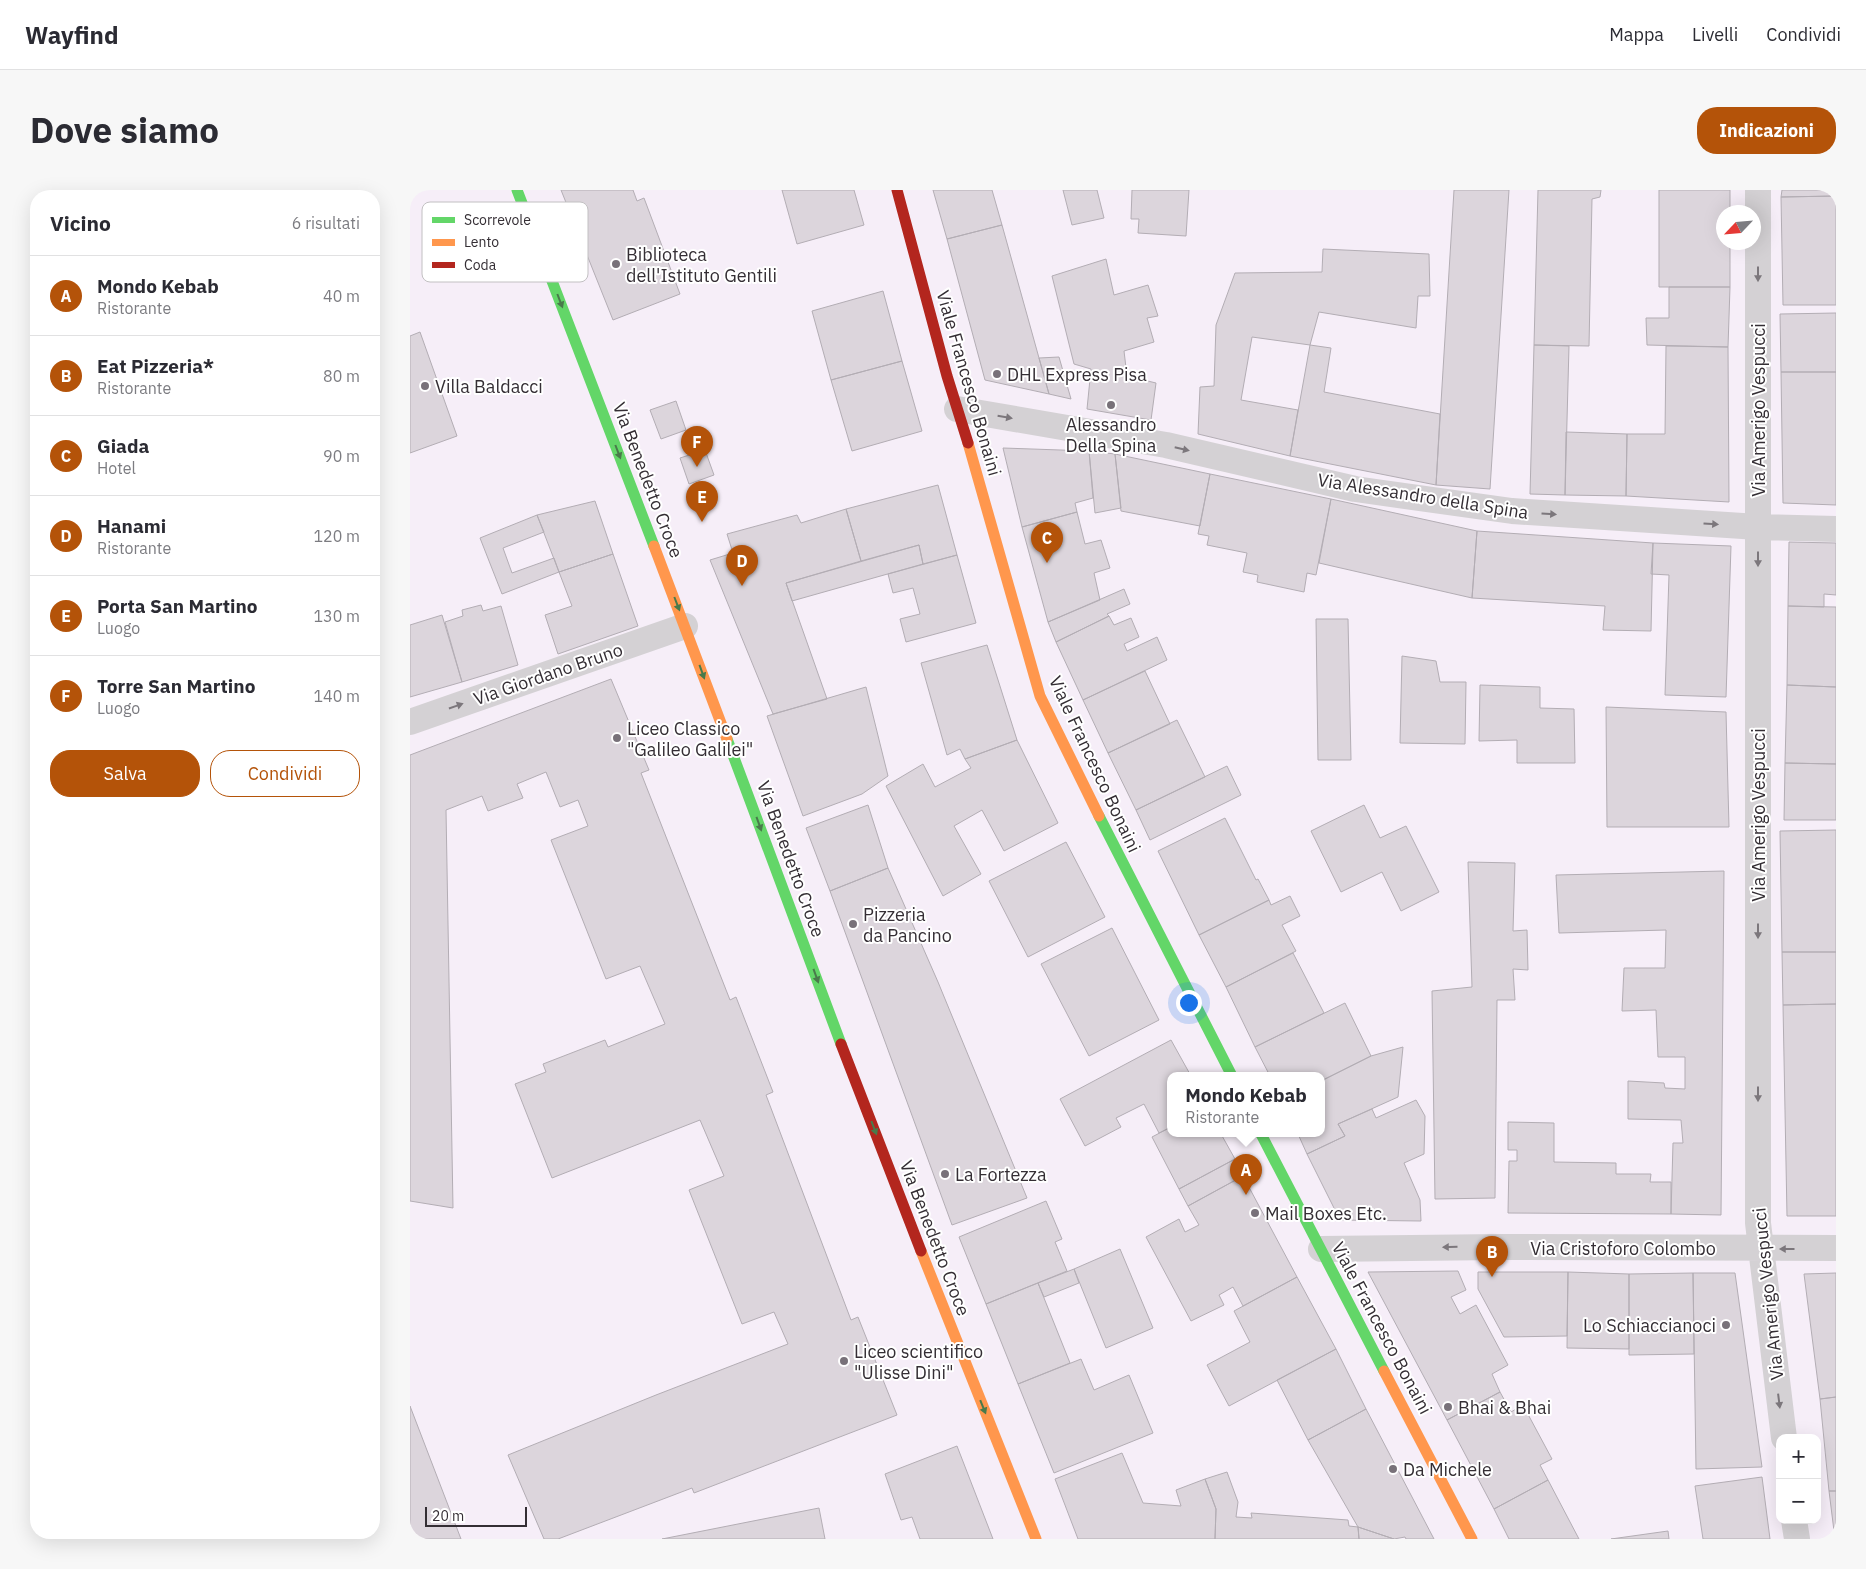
<!DOCTYPE html>
<html lang="it">
<meta charset="utf-8">
<style>
body{margin:0;font-family:"IBM Plex Sans",sans-serif;background:#f7f7f7;color:#2b2b33}
.controls{position:absolute;right:15px;bottom:15px;display:grid;overflow:hidden;border-radius:10px;box-shadow:0 5px 20px #0002}
.controls button{width:45px;height:45px;display:grid;place-items:center;padding:0;border:0;border-bottom:1px solid #e1e1e2;background:#fff;color:#2b2b33;font:25px sans-serif}
.compass{position:absolute;left:1306px;top:15px;width:45px;height:45px;border-radius:50%;background:#fff;box-shadow:0 5px 20px #0002;rotate:244deg}
.scale{position:absolute;left:15px;bottom:12px;width:102px;box-sizing:border-box;padding-left:5px;border:2px solid #342e34;border-top:0;font-size:14px;line-height:18px;white-space:nowrap;color:#342e34;-webkit-text-stroke:4px #fff;paint-order:stroke}
.you{position:absolute;left:778px;top:812px;width:18px;height:18px;margin:-12px;border:4px solid #fff;border-radius:50%;background:#1a73e8;box-shadow:0 0 0 8px #1a73e833}
.badge{display:grid;place-items:center;width:32px;height:32px;border-radius:50%;background:#b45309;color:#fff;font-size:16px;font-weight:700}
.pin{position:absolute;translate:-50% -41px;filter:drop-shadow(0 1px 2px #0008)}
.pin::after{content:'';position:absolute;top:26px;width:18px;height:15px;background:inherit;clip-path:polygon(0 0,100% 0,50% 100%)}
.popup{position:absolute;left:757px;top:882px;width:158px;height:65px;box-sizing:border-box;display:grid;place-content:center;border-radius:10px;background:#fff;filter:drop-shadow(0 1px 4px #0005);font-size:16px;white-space:nowrap;color:#7c7c81}
.popup b{font-size:19px;color:#2b2b33}
.popup::after{content:'';position:absolute;left:50%;top:100%;margin-left:-10px;border:10px solid transparent;border-top-color:#fff}
.list{margin:0;padding:0;list-style:none}
h2{display:flex;justify-content:space-between;align-items:center;height:65px;margin:0;padding:0 20px;font-size:21px}
h2 small{font-size:16px;font-weight:400;color:#7c7c81}
.list li{display:grid;grid-template-columns:32px 1fr auto;gap:15px;align-items:center;box-sizing:border-box;height:80px;padding:0 20px;border-top:1px solid #e1e1e2}
.list b{display:block;font-size:19px;white-space:nowrap}
.list p{margin:0;font-size:16px;white-space:nowrap;color:#7c7c81}
.list em{font-size:16px;font-style:normal;color:#7c7c81}
.actions{display:flex;gap:10px;padding:15px 20px}
.actions a{flex:1;padding:11px 0;border:1px solid #b45309;border-radius:20px;text-align:center;font-size:18px;color:#b45309}
.actions .main{background:#b45309;color:#fff}
.map{position:relative;flex:none;width:1426px;height:1349px;overflow:hidden;border-radius:20px}
header{display:flex;align-items:center;gap:30px;box-sizing:border-box;height:70px;padding:0 25px;background:#fff;border-bottom:1px solid #e1e1e2}
header strong{font-size:24px}
nav{display:flex;gap:28px;margin-inline-start:auto;font-size:18px}
.intro{display:flex;align-items:center;justify-content:space-between;box-sizing:border-box;height:120px;padding:0 30px}
h1{margin:0;font-size:35px}
.button{padding:12px 22px;border-radius:20px;background:#b45309;color:#fff;font-size:18px;font-weight:700}
main{display:flex;gap:30px;padding:0 30px}
aside{flex:1;background:#fff;border-radius:20px;box-shadow:0 5px 20px #0002}
.map>svg:first-child{display:block}
.building{fill:#dcd5dc;stroke:#b3adb4}
.lines{fill:none;stroke-linecap:round;stroke-linejoin:round}
.street{stroke:#d4d1d4;stroke-width:26}
.fast{stroke:#63d668;stroke-width:11}
.slow{stroke:#ff974d;stroke-width:11}
.jam{stroke:#b3261e;stroke-width:11}
.oneway{fill:#7c777c}
.oneway2{fill:#497a4b}
.poi-dot{fill:#787179;stroke:#fff;stroke-width:2}
.labels{text-anchor:middle;dominant-baseline:central;stroke-width:4;stroke-linejoin:round;paint-order:stroke}
.poi-label{font-size:18px;fill:#342e34;stroke:#fff;text-anchor:start}
.street-label{font-size:18px;fill:#342e34;stroke:#fff}
.key{fill:#fff;stroke:#c2c0c2;stroke-width:1}
.key-label{font-size:14px;fill:#342e34}
</style>
<header>
<strong>Wayfind</strong>
<nav><a>Mappa</a><a>Livelli</a><a>Condividi</a></nav>
</header>
<div class="intro"><h1>Dove siamo</h1><a class="button">Indicazioni</a></div>
<main>
<aside>
<h2>Vicino<small>6 risultati</small></h2>
<ul class="list">
<li><span class="badge">A</span><div><b>Mondo Kebab</b><p>Ristorante</p></div><em>40 m</em></li>
<li><span class="badge">B</span><div><b>Eat Pizzeria*</b><p>Ristorante</p></div><em>80 m</em></li>
<li><span class="badge">C</span><div><b>Giada</b><p>Hotel</p></div><em>90 m</em></li>
<li><span class="badge">D</span><div><b>Hanami</b><p>Ristorante</p></div><em>120 m</em></li>
<li><span class="badge">E</span><div><b>Porta San Martino</b><p>Luogo</p></div><em>130 m</em></li>
<li><span class="badge">F</span><div><b>Torre San Martino</b><p>Luogo</p></div><em>140 m</em></li>
</ul>
<div class="actions"><a class="main">Salva</a><a>Condividi</a></div>
</aside>
<div class="map">
<svg width="1426" height="1349" viewBox="0 0 1426 1349">
<rect width="100%" height="100%" fill="#f6eef8"/>
<!-- building -->
<path class="building" d="M151 0H223L227 11 234 8 270 104 203 130Z
M372 0H444L454 35 387 54Z
M523 0H582L592 35 537 49Z
M653 0H687L694 28 662 35Z
M722 0H779L776 46 728 43 729 29H721Z
M1044 0H1099L1080 299 1026 295Z
M1128 0H1191L1190 7 1182 9 1179 156 1124 155Z
M1249 0H1320V22H1314V52H1320V97H1249Z
M1372 0H1426V6L1371 7Z
M1426 6V115H1373L1371 7Z
M592 35 629 168 639 204 575 190 537 49Z
M913 59 1019 64 1020 106H1008L1006 138 909 122 900 155 842 147 831 210 888 220 880 266 788 244 790 197 804 196 806 135 825 83 912 82Z
M696 69 704 105 738 95 748 126 737 128 744 152 714 161 717 186 746 193 741 230 677 219 681 179 664 174 642 86Z
M1259 97H1320L1318 157 1237 155 1236 128H1259Z
M473 101 492 171 421 190 402 121Z
M1426 123V182H1371L1370 124Z
M10 142 47 246 0 263V146Z
M900 155 921 158 914 202 1030 224 1026 295 880 266Z
M1124 155 1159 156 1155 305 1120 304Z
M1256 156 1318 157 1319 312 1216 306 1217 244H1255Z
M649 167 661 209 639 204 629 168Z
M492 171 512 241 442 261 421 190Z
M1371 182H1426V315L1373 313Z
M266 211 276 240 251 249 240 220Z
M1156 242 1217 244 1216 306 1155 305Z
M593 258 679 261 683 308 665 313 667 322 612 337Z
M295 260 304 285 279 294 270 268Z
M679 261 705 264 711 318 685 323Z
M705 264 800 284 790 336 711 321Z
M800 284 921 309 906 385 897 383 894 402 847 392 848 385 833 382 837 363 797 355 799 346 788 344Z
M528 295 547 365 513 374 509 355 451 371 436 319Z
M921 309 1067 341 1062 408 909 373Z
M185 311 203 364 149 382 127 325Z
M436 319 451 371 376 393 417 509 363 524 300 370 323 363 317 344 387 325 391 333Z
M667 322 675 354 691 350 700 378 684 383 690 410 638 432 612 337Z
M127 325 134 342 93 358 102 383 144 368 149 382 92 404 70 348Z
M1067 341 1243 353 1241 441 1193 440 1195 416 1062 408Z
M1379 352 1426 353V405L1414 404V417L1378 416Z
M1243 353 1321 356 1316 507 1255 505 1259 385 1241 384Z
M509 355 513 374 382 411 376 393Z
M203 364 228 436 148 464 135 425 162 416 149 382Z
M547 365 566 433 496 452 490 429 510 424 503 398 483 403 478 384Z
M714 399 720 414 697 424 699 426 646 452 638 432Z
M71 415 73 421 91 416 108 475 52 492 35 432 53 426 52 420Z
M1378 416 1426 417V497L1377 495Z
M32 425 52 492 0 507V435Z
M699 426 704 435 721 428 729 447 714 454 717 461 747 447 757 470 673 510 646 452Z
M906 429H938L941 570H908Z
M577 455 607 550 555 569 550 559 537 565 511 473Z
M992 466 1026 471 1030 492H1056L1055 554 990 553Z
M735 481 760 534 698 563 673 510Z
M201 489 239 580 231 583 320 810 326 807 363 902 356 905 441 1130 448 1127 487 1225 284 1303 282 1298 148 1349H134L98 1265 246 1205 378 1154 364 1122 332 1134 279 1000 314 986 290 930 142 988 105 894 136 882 133 874 195 850 198 857 255 834 230 776 196 789 141 650 178 636 168 610 150 617 136 582 107 594 113 608 78 621 72 606 36 620 43 1018 0 1011V565Z
M1070 495 1130 497V518L1164 519 1165 573H1107V550L1069 551Z
M1377 495 1426 497V574L1375 573Z
M456 497 478 586 452 604 393 626 357 526Z
M1196 517 1316 522 1319 637H1197Z
M767 530 795 587 726 620 698 563Z
M607 550 648 633 594 661 572 620 544 636 571 684 533 706 476 596 513 574 525 597 561 578 555 569Z
M1375 573 1426 574V630H1374Z
M817 576 831 605 740 650 726 620Z
M458 615 478 678 420 701 396 638Z
M954 615 970 648 996 636 1029 702 991 721 972 682 931 702 901 641Z
M815 628 846 690 848 689 859 710 789 745 748 661Z
M1426 640V762H1372L1370 641Z
M656 652 695 727 618 767 579 691Z
M1058 672 1105 673 1103 741 1117 740 1118 780 1103 779 1105 810H1087L1085 1008 1025 1009 1022 801 1062 797Z
M478 678 528 792 617 1008 542 1035 420 701Z
M1314 681 1311 1025 1261 1024 1263 953H1273L1271 930 1218 929V891L1254 893 1255 898 1275 899V867H1248L1246 820 1212 821 1214 778H1255L1256 740 1149 743 1146 685Z
M880 706 890 726 872 735 886 761 816 797 789 745 859 710 861 715Z
M702 738 749 830 679 866 631 774Z
M1372 762H1426V814L1373 815Z
M883 763 914 823 845 857 816 797Z
M935 813 961 866 911 891V886H860L845 857Z
M1426 814V1026H1377L1373 815Z
M761 850 781 886H761V937L749 943 734 914 706 928 711 937 675 956 650 909Z
M993 857 988 907 928 934 935 946 897 964 888 944H911V891L961 866Z
M1006 910 1015 926 1014 964 994 973 1010 1010 1011 1031 930 1030 897 964 935 946 928 934 962 919 966 928Z
M1098 932 1144 933V972L1206 973V984H1241L1240 992H1261V1024L1098 1023 1099 971H1107V960H1098Z
M761 937V944H811L825 969 769 999 742 947Z
M825 969 833 986 778 1016 769 999Z
M833 986 887 1087 833 1116 823 1097 809 1105 814 1115 781 1131 736 1047 769 1029 775 1042 789 1035 778 1016Z
M636 1011 652 1049 645 1052 657 1081 576 1114 549 1047Z
M710 1059 743 1138 696 1158 664 1079Z
M664 1079 669 1093 634 1107 628 1093Z
M1048 1081 1056 1100 1041 1107 1050 1124 1066 1115 1098 1175 1082 1184 1090 1202 1037 1230 958 1082Z
M1068 1082H1158L1157 1146 1094 1147 1068 1099Z
M1158 1082 1219 1084V1159L1157 1158Z
M1283 1083H1325L1352 1277 1286 1279Z
M1283 1083 1284 1164 1219 1165V1084Z
M1426 1083V1207L1410 1209 1394 1084Z
M887 1087 926 1159 819 1216 797 1175 840 1152 824 1121Z
M628 1093 660 1173 608 1194 576 1114Z
M926 1159 956 1219 898 1250 867 1190Z
M671 1169 684 1200 719 1185 743 1243 644 1283 608 1194Z
M1090 1202 1101 1222 1113 1215 1142 1269 1130 1275 1138 1290 1084 1319 1037 1230Z
M1426 1207V1301H1419L1410 1209Z
M0 1216 51 1349H0Z
M956 1219 1024 1349H996L995 1347 984 1349 948 1337 898 1250Z
M547 1256 583 1349H510L502 1327 491 1330 475 1284Z
M712 1263 733 1313 771 1316 766 1300 795 1289 806 1319 805 1349H668L645 1289Z
M817 1282 828 1312 826 1327 842 1328 841 1323 938 1330 939 1336 948 1337 949 1349H805L806 1319 795 1289Z
M1352 1287 1360 1349H1293L1285 1296Z
M1138 1290 1169 1349H1099L1084 1319Z
M1419 1301H1426V1349H1425Z
M409 1318 415 1349H252Z
M948 1337 984 1349H949Z
M1258 1341 1259 1349H1201Z"/>
<g class="lines">
<!-- street -->
<path class="street" d="M1348 0V1033L1374 1248
M547 219 756 255 945 299 1102 321 1348 337 1426 339
M0 532 275 436
M911 1059 1091 1057 1426 1058
M1384 1330 1387 1349"/>
<!-- fast -->
<path class="fast" d="M107 0 244 356
M317 549 431 854
M689 626 822 886
M851 944 974 1181"/>
<!-- slow -->
<path class="slow" d="M558 253 630 506 689 626
M244 356 317 549
M511 1061 626 1349
M974 1181 1062 1349"/>
<!-- jam -->
<path class="jam" d="M487 0 537 186 558 253
M431 854 511 1061"/>
</g>
<!-- one-way arrows -->
<defs><path id="oneway-solid" d="M-6-.8H1V-3.2L6.5 0L1 3.2V.8H-6Z" transform="scale(1.25)"/></defs>
<g class="oneway">
<use href="#oneway-solid" transform="translate(1348 84) rotate(90)"/>
<use href="#oneway-solid" transform="translate(595 227) rotate(10)"/>
<use href="#oneway-solid" transform="translate(772 259) rotate(13)"/>
<use href="#oneway-solid" transform="translate(1139 324) rotate(4)"/>
<use href="#oneway-solid" transform="translate(1301 334) rotate(4)"/>
<use href="#oneway-solid" transform="translate(1348 369) rotate(90)"/>
<use href="#oneway-solid" transform="translate(46 516) rotate(-19)"/>
<use href="#oneway-solid" transform="translate(1348 741) rotate(90)"/>
<use href="#oneway-solid" transform="translate(1348 904) rotate(90)"/>
<use href="#oneway-solid" transform="translate(1040 1057) rotate(179)"/>
<use href="#oneway-solid" transform="translate(1377 1059) rotate(180)"/>
<use href="#oneway-solid" transform="translate(1369 1211) rotate(83)"/>
</g>
<g class="oneway2">
<use href="#oneway-solid" transform="translate(150 111) rotate(69)"/>
<use href="#oneway-solid" transform="translate(208 262) rotate(69)"/>
<use href="#oneway-solid" transform="translate(267 414) rotate(69)"/>
<use href="#oneway-solid" transform="translate(292 482) rotate(70)"/>
<use href="#oneway-solid" transform="translate(349 634) rotate(70)"/>
<use href="#oneway-solid" transform="translate(406 786) rotate(70)"/>
<use href="#oneway-solid" transform="translate(464 938) rotate(69)"/>
<use href="#oneway-solid" transform="translate(573 1217) rotate(68)"/>
</g>
<!-- markers -->
<g class="poi-dot">
<circle cx="206" cy="74" r="5"/>
<circle cx="587" cy="184" r="5"/>
<circle cx="15" cy="196" r="5"/>
<circle cx="701" cy="215" r="5"/>
<circle cx="207" cy="548" r="5"/>
<circle cx="443" cy="734" r="5"/>
<circle cx="535" cy="984" r="5"/>
<circle cx="845" cy="1023" r="5"/>
<circle cx="1316" cy="1135" r="5"/>
<circle cx="434" cy="1171" r="5"/>
<circle cx="1038" cy="1217" r="5"/>
<circle cx="983" cy="1279" r="5"/>
</g>
<g class="labels">
<!-- poi labels -->
<g class="poi-label">
<text x="216" y="64">Biblioteca<tspan x="216" dy="21">dell'Istituto Gentili</tspan></text>
<text x="597" y="184">DHL Express Pisa</text>
<text x="25" y="196">Villa Baldacci</text>
<text x="701" y="234" text-anchor="middle">Alessandro<tspan x="701" dy="21">Della Spina</tspan></text>
<text x="217" y="538">Liceo Classico<tspan x="217" dy="21">"Galileo Galilei"</tspan></text>
<text x="453" y="724">Pizzeria<tspan x="453" dy="21">da Pancino</tspan></text>
<text x="545" y="984">La Fortezza</text>
<text x="855" y="1023">Mail Boxes Etc.</text>
<text x="1306" y="1135" text-anchor="end">Lo Schiaccianoci</text>
<text x="444" y="1161">Liceo scientifico<tspan x="444" dy="21">"Ulisse Dini"</tspan></text>
<text x="1048" y="1217">Bhai &amp; Bhai</text>
<text x="993" y="1279">Da Michele</text>
</g>
<!-- street labels -->
<g class="street-label">
<text transform="translate(559 193) rotate(74)">Viale Francesco Bonaini</text>
<text transform="translate(1348 220) rotate(-90)">Via Amerigo Vespucci</text>
<text transform="translate(238 290) rotate(69)">Via Benedetto Croce</text>
<text transform="translate(1013 306) rotate(9)">Via Alessandro della Spina</text>
<text transform="translate(138 484) rotate(-19)">Via Giordano Bruno</text>
<text transform="translate(685 574) rotate(65)">Viale Francesco Bonaini</text>
<text transform="translate(1348 625) rotate(-90)">Via Amerigo Vespucci</text>
<text transform="translate(381 669) rotate(70)">Via Benedetto Croce</text>
<text transform="translate(525 1048) rotate(69)">Via Benedetto Croce</text>
<text x="1213" y="1058">Via Cristoforo Colombo</text>
<text transform="translate(1358 1104) rotate(-96)">Via Amerigo Vespucci</text>
<text transform="translate(972 1138) rotate(62)">Viale Francesco Bonaini</text>
</g>
</g>
<!-- legend -->
<rect x="12" y="12" width="166" height="80" rx="8" class="key"/>
<rect x="22" y="27" width="23" height="6" fill="#63d668"/>
<rect x="22" y="49" width="23" height="7" fill="#ff974d"/>
<rect x="22" y="72" width="23" height="6" fill="#b3261e"/>
<g class="key-label">
<text x="54" y="35">Scorrevole</text>
<text x="54" y="57">Lento</text>
<text x="54" y="80">Coda</text>
</g>
</svg>
<div class="controls">
<button>+</button>
<button>−</button>
</div>
<svg class="compass" viewBox="-18 -18 36 36"><path d="M0-13l5 13h-10z" fill="#e53935"/><path d="M0 13l5-13h-10z" fill="#7c7c81"/></svg>
<div class="scale">20 m</div>
<div class="you"></div>
<div class="pin badge" style="left:836px;top:1005px">A</div>
<div class="popup"><b>Mondo Kebab</b>Ristorante</div>
<div class="pin badge" style="left:1082px;top:1087px">B</div>
<div class="pin badge" style="left:637px;top:373px">C</div>
<div class="pin badge" style="left:332px;top:396px">D</div>
<div class="pin badge" style="left:292px;top:332px">E</div>
<div class="pin badge" style="left:287px;top:277px">F</div>
</div>
</main>
